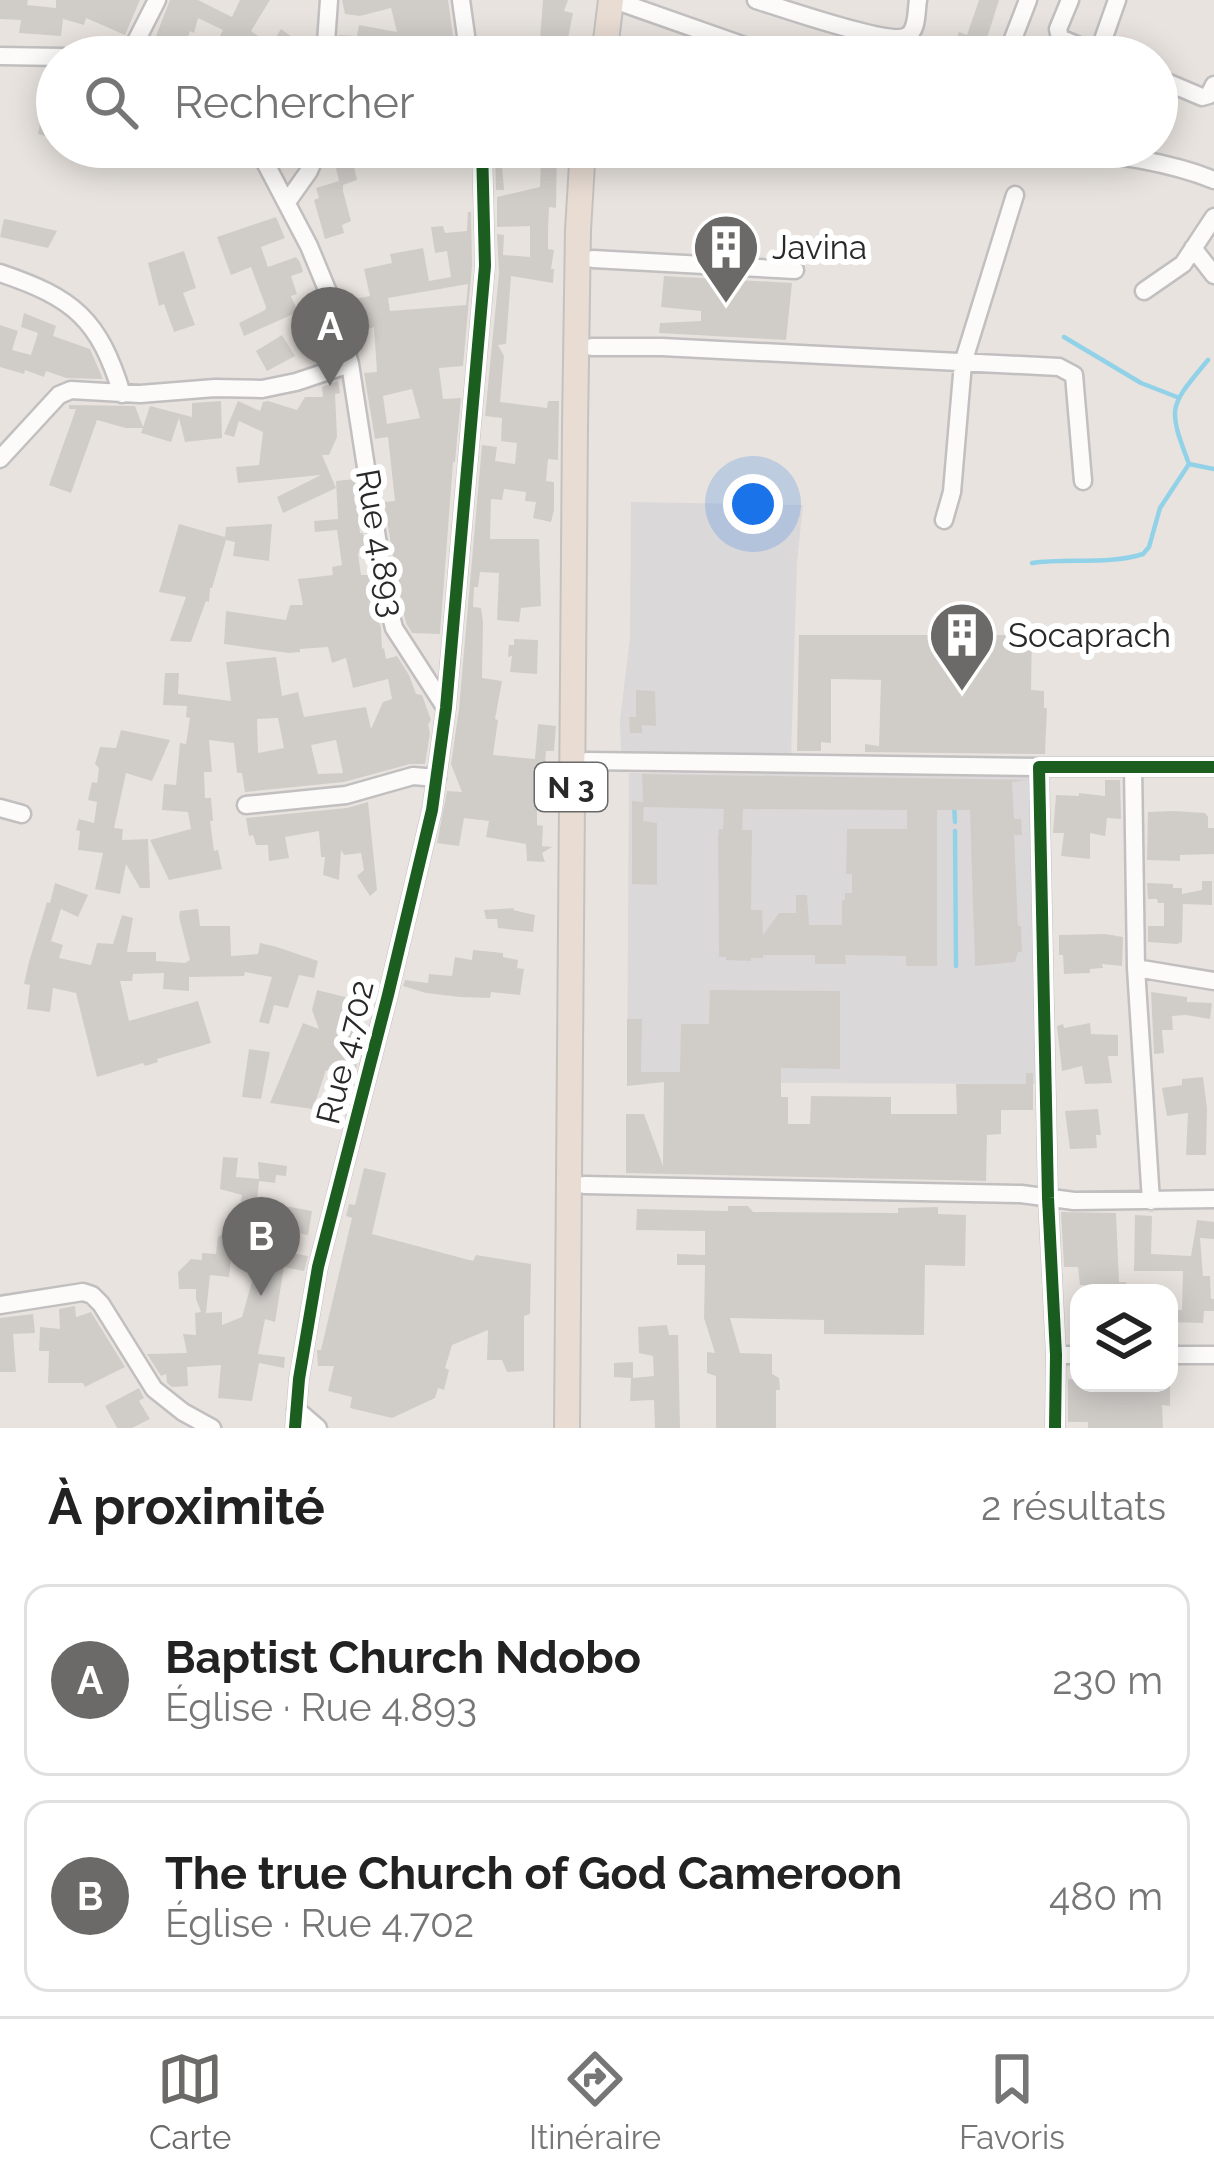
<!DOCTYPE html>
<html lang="fr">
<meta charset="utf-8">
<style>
body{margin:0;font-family:Raleway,sans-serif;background:#f2f2f2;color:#222}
.controls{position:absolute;right:36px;bottom:36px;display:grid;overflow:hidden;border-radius:24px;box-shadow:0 6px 30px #0003}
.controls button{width:108px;height:108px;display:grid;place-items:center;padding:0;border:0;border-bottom:3px solid #e0e0e0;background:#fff;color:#222;font:60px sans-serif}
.you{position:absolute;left:753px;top:504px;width:42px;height:42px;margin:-30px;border:9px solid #fff;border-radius:50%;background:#1a73e8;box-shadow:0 0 0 18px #1a73e833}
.badge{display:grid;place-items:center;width:78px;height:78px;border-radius:50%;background:#6c6a68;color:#fff;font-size:39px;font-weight:700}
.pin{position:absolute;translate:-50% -99px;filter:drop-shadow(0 3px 6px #0008)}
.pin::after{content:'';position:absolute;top:63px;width:42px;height:36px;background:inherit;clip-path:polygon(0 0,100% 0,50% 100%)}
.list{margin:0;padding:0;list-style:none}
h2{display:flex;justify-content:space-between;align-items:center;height:156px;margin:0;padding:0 48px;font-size:51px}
h2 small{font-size:39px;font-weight:400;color:#767676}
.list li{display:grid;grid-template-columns:78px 1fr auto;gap:36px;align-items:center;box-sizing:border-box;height:192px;margin:0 24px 24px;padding:0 24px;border:3px solid #e0e0e0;border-radius:24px}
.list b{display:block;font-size:45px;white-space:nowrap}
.list p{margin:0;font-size:39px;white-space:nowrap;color:#767676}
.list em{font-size:39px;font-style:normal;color:#767676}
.icon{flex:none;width:66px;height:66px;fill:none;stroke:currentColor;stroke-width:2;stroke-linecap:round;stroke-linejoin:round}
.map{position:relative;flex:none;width:1214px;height:1428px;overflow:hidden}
.search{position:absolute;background:#fff;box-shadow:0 6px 30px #0003;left:36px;right:36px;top:36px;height:132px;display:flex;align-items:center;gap:30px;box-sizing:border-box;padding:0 42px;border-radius:66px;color:#767676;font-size:45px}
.sheet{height:588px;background:#fff}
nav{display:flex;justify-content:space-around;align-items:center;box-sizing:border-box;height:168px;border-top:3px solid #e0e0e0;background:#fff;font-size:33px;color:#767676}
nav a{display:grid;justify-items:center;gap:6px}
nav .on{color:#6c6a68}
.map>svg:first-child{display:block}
.industrial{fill:#dbd8da}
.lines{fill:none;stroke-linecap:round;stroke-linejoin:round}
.stream{stroke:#92d2e8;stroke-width:4.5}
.building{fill:#d0cdc9;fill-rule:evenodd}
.minor-casing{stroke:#c1bfc0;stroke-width:21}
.highway-casing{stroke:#c4c2c0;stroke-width:28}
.minor{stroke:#fcfbfa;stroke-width:16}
.highway{stroke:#e8dcd3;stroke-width:24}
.cycleway-casing{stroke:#fff;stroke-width:20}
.cycleway{stroke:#1b5e20;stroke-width:12}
.labels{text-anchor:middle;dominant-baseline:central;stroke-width:12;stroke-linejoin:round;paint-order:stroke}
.shield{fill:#fff;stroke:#696969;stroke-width:3}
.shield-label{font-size:30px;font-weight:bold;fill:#292929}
.poi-label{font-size:33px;fill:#292929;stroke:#fff;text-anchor:start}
.street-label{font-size:33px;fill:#292929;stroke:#fff}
</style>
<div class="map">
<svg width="1214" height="1428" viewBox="0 0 1214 1428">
<rect width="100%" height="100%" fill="#e8e3de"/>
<!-- industrial -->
<path class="industrial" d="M631 502 803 505 797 562 791 758 621 753 620 720 630 638Z
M629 773 1031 775 1038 1084 627 1082Z"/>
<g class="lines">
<!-- stream -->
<path class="stream" d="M1064 337 1141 383 1177 397
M1189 464C1167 406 1169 407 1208 360
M1189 464 1214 469
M1032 563C1067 558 1110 565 1143 554L1149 547 1160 508 1189 464
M954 804 955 822
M955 831 956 966"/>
</g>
<!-- building -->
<path class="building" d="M0 0H28L27 5 56 8V0H140L125 35 86 18 84 25 63 19 61 36 19 33 21 20 0 19Z
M170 0H198L232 17 240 0H270L251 31 271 45 281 29 292 37 279 57H209L223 30 198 18 194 33 190 31 183 52 171 50 154 41Z
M342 0H448L456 57 338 56 339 35 357 36 359 25 397 32 391 8 360 16 345 14Z
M543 0H568L564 11 573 13 565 54 539 53Z
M979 0H999L981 57H968L961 54 964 47 955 44 959 32 967 35Z
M51 70H57V139L38 134Z
M518 147H557L556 208 549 207 548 231V249L554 250 551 269H554L553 283 511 276 506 344 498 345 504 356 500 402 547 408 548 401H559L558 460 548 459 546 481 554 482V510L551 522 533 518 536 502 525 501 526 492 504 489 502 500 491 499 490 539H539L541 606 521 608 519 622 497 620 499 573 480 572 478 587H474L473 607 481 608 483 622 482 678 502 681 495 719 498 720 493 755 535 759 538 724 556 726 554 751H546L544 775 537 774V825L543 826 542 846 552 847 542 853 545 862 527 861 526 844 486 837 489 821 464 818 459 846 437 843 447 791 462 792 451 764 459 709 482 445 497 447 495 461 515 464 516 454 517 443 501 441 502 418 485 416 499 273 497 234 504 235 503 255 530 257V226L497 227V197L540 187 541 160 502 165 504 190H496L495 149Z
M351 153 357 180 343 185V191L351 221 342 225 344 233 325 239 314 200 319 198 316 188 339 181 333 155Z
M468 212H471L472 266 463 366 439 368 443 399 461 398 455 462H453L440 634 412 633 406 623 399 593 384 502 395 501 388 437 375 439 364 373 377 372 374 327 368 329 365 316 350 319 345 301 370 296 364 269 392 263 390 254 423 248 429 281 451 277 447 251 435 253 431 227 443 226 445 233 467 231ZM468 284 466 305 390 311 388 298ZM412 389 420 418 387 424 383 396Z
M276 217 285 238 261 247 268 267 296 257 300 262 303 272 291 276 297 294 291 296 298 312 244 336 239 323 265 310 266 307 251 267 231 275 217 237Z
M4 219 10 220 57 231 48 248 0 237Z
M184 251 196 288 183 293 195 325 174 332 164 304 159 306 148 263Z
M664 276 792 283 786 340 659 333 660 323 701 321V311L661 307Z
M24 313 56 326 53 336 90 349 103 379 66 378 46 371 44 377 25 370 24 374 0 367V325L18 331 12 350 31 355 38 333 21 327Z
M282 335 295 356 267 371 256 351Z
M338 381 340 393 335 394 337 437 329 455H322L336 488 283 513 277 497 321 475 238 483 236 467 259 465 263 432 239 421 234 437 224 434 238 401 260 411 263 402 268 401 297 410 305 397H323L322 387Z
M221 401 222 438 185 442 179 418 171 442 141 433 143 428H126L97 420 71 493 49 485 76 409H69V405L135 406 143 427 150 406 192 417V403Z
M355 479 360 533H363L365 547 358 554 361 575H370L374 606 381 628 382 649 384 648 386 659 397 656 409 675 416 694 422 695 431 720 428 725 430 733 425 764H410L344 782 245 792 242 773H237L234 743 209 740 212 772H204L205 798H211L213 821H210L214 851 218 850 222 869 169 880 150 840 191 829 188 812 162 810 164 784 176 785 180 743 186 744 190 718 186 717 187 706 163 705 165 673H179L178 694 231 701 226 662 276 657 282 696 298 692 304 717 366 707 371 729 383 702 392 699 388 679 353 688 346 658 332 663 328 647 300 649V652L289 653 224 644 226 611 286 620 290 605H303L298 579 333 575 332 567 342 565 337 530 315 532 314 521 338 519 336 481ZM278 718 284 748 258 753 257 719ZM336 740 343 773 318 774 311 745Z
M179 524 225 537 226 527 272 524 269 561 233 556 235 542 226 540 212 588H210L209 602 206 601 191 642 170 641 186 597 159 592Z
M799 635H1032L1031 690 1044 691V708H1047L1045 754 865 752V744L879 746 881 680 831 679V743L821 742V751H797Z
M514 639 538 640 537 674 510 672 512 656 508 657 509 645H514Z
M636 690 655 691 656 726 642 725V733H630L629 717H636Z
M121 730 170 740 152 781 126 773 114 828 123 829 122 840 148 839 150 888H140L126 864 120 894 95 889 103 853 78 850 80 831 76 830 79 819 94 823 97 802 88 800 92 782 97 783 99 768 95 764 100 747 116 748Z
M642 774 1027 780 1012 782 1014 819H1021L1022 835H1014L1018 926H1021L1022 952H1018L1015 962 975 966 970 810H937V966H906V956L845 955 846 964H815V955H763V958H751V961L726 960V957H719L718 839 719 829H723L724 809 644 807 643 821 657 823V885L632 884V801L643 802ZM743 809 907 810V829H847L846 874H852V893H845V900H842V925H809L807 895H796V913H779L763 935 762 910H751L752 830H742Z
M1105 780H1120L1121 819 1107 818 1105 836 1090 833V859L1061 856 1064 833H1053L1056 795 1079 796V793L1105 796Z
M368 802 377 890 370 896 357 876 364 870 361 853 344 855 341 850 339 880 323 875 325 857H321L319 831 285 837 289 858 269 861 268 845H256L253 835 249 836 246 818 347 808Z
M1174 811 1205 813 1208 817V828H1214V854L1180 855V861L1147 860 1148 812Z
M1202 881H1212V905L1183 904 1182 942 1177 944 1148 942V926H1164V903H1158L1157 899H1148L1147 883 1173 884V888H1182V894L1202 890Z
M55 883 88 895 78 917 61 909 51 941 63 945 59 958 91 965 97 943 113 944 122 915 133 918 127 952H156V961L185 963 190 960 179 917 180 911 198 909 200 926H230L231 956 258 954 260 943 277 947 318 961 314 978 299 975 288 1008 274 1005 269 1024 259 1022 272 977 245 972 244 976 189 977V991L163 989 164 973 133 974 132 981H120L129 1021 198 1001 211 1043 157 1059 158 1062 145 1066 143 1063 97 1077 76 993 53 988 50 1012 27 1009 30 985 24 984 29 962 47 902 50 903Z
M514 908 513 910 535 915 533 932 498 928 497 919H486L484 910Z
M1105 934 1123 937 1122 966 1102 964 1103 968 1090 969V973L1064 974 1063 955H1059V935Z
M473 950 503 953V957L518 960 517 968 524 969 520 995 491 992 490 998 460 997 426 993 403 986 405 980 428 983 429 974 452 976 455 957 472 960Z
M317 990 365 1002 356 1037 363 1039 353 1080 326 1070 313 1109 270 1103 303 1023 319 1029 312 1010Z
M710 990 840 991V1069L781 1068V1097H788V1124H810L811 1096 891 1097V1114H957L956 1084H1026V1073H1033V1110H1001V1134L987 1135 986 1181 626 1173V1114H644L663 1166 664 1082 627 1086V1019H642L641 1072H680L681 1024H709Z
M1151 992 1187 997V1002L1212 1003 1210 1019 1186 1015 1172 1016 1173 1030H1162L1164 1053 1154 1054Z
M1090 1023 1091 1034 1118 1035V1056H1108L1112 1083 1085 1084 1082 1066 1062 1071 1057 1026 1063 1024 1064 1028Z
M249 1049 270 1052 261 1099 242 1097Z
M1203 1077 1207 1109 1206 1155H1186L1188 1113 1167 1116 1162 1088 1182 1085V1079Z
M1098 1109 1101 1135H1096L1097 1148 1070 1149 1065 1111Z
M223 1157 238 1158 236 1177 259 1179 258 1162 287 1166 286 1176 276 1175 275 1183 259 1181 257 1201 312 1211 308 1235 275 1228 271 1243 238 1237 236 1251H232L229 1277 210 1275 206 1313 222 1312V1325L242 1317 255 1271 265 1274 270 1249 308 1256 304 1271 284 1267 275 1322 265 1319 258 1354 285 1357 284 1368 259 1363 252 1401 218 1398 221 1365 187 1367 188 1386 172 1387 167 1383 166 1374 161 1376 147 1354 187 1353 183 1334 196 1335 195 1313 201 1312 196 1299V1289H179L178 1272 191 1259 202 1260V1253L216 1254 218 1237 225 1232 235 1235 242 1195 220 1189Z
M364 1168 386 1173 372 1234 473 1261 476 1255 531 1264 530 1314 524 1316V1371L507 1372 502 1360H487L488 1330 452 1345 445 1368 449 1370 444 1390 438 1388 435 1398 392 1418 350 1408 352 1397 328 1391 334 1366H318L317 1350H321L352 1218 346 1216 349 1204 355 1205Z
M728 1206H748L753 1212 898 1213V1208L938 1207V1214L966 1215 965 1266 925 1265 924 1335 824 1334V1320L730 1318 740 1353 772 1354V1374L779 1378 780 1390H776V1428H716V1376L707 1373V1352L715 1353 704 1318 705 1265H677V1254L705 1255V1231L636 1230 637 1209 728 1211Z
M1061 1212 1116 1213 1119 1282H1126V1293L1085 1292 1084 1285H1080L1078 1267H1064Z
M1135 1215 1152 1216 1151 1254 1191 1256 1197 1220 1214 1222V1239L1200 1238 1203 1276H1210L1211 1299H1214V1311H1204L1203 1323 1169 1322V1310H1182L1183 1271H1134Z
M75 1306 76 1317 91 1312 125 1367 85 1387 83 1383H48L49 1351H39L40 1327 60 1329 59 1309Z
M33 1314 35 1333 13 1334 16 1372H0V1318Z
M667 1325 669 1335H678L680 1428H655L654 1400 630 1401 631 1378 614 1377V1363L633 1362V1378L654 1376 653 1356 639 1353 638 1327Z
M1068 1379 1079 1380V1383H1129L1128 1391 1154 1388V1383H1170V1406L1162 1405 1163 1428H1088V1422H1068Z
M139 1388 144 1398 139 1401 150 1419 132 1428H117L105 1406Z"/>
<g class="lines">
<!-- minor casing -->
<g class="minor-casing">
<path id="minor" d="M461 0 469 57
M614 0 776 57
M756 0C779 7 890 46 907 36 918 30 916 11 918 0
M1070 0 1058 29 1060 38 1105 57
M1098 54 1117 0
M0 56 63 57
M128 57 157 0
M325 57 329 0
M1006 57 1028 0
M1157 78 1202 97 1209 95 1214 85
M257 147 309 246 333 304 350 364 386 596 394 628 445 707
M1047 147C1104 154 1162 159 1214 180
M287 202 309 171 319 147
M1193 248 1214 275
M593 259 795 270
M0 273C74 298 99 319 122 394
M1144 291 1183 264 1214 217
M592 347H662L1059 367 1074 375 1083 481
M0 459 59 395 71 390 140 394 215 388 262 389 296 382 350 364
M944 520 952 492 963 363 1015 195
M587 761 1039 767
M1133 767 1136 968 1151 1201
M246 805 346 795 413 776 437 778
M0 808 22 814
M1136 968 1214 981
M584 1185 1021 1194 1074 1201 1214 1199
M0 1305 83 1292 92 1295 101 1304 154 1389 183 1412 212 1428
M1056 1355H1079
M1169 1355H1214
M296 1409 318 1428
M295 1428 299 1379 318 1267 388 995 432 810 446 708 485 266 482 147
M1055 1428 1056 1355 1048 1198 1039 767H1214"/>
</g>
<!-- highway casing -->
<g class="highway-casing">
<path id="highway" d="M604 57 611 0
M567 1428 575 426 578 230 583 147"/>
</g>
<!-- minor -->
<use href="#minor" class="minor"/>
<!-- highway -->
<use href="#highway" class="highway"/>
<!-- cycleway casing -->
<g class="cycleway-casing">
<path id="cycleway" d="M295 1428 299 1379 318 1267 388 995 432 810 446 708 485 266 482 147
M1055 1428 1056 1355 1048 1198 1039 767H1214"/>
</g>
<!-- cycleway -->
<use href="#cycleway" class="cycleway"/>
</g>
<!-- icons -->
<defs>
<g id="building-pin" transform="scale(3.45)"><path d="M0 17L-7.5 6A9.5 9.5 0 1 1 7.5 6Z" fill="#6c6a68" stroke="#fff"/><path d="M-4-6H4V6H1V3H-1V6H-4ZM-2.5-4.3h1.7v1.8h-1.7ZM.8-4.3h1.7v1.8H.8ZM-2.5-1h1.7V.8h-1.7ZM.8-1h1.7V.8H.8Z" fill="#fff"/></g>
</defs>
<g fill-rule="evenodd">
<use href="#building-pin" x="726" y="247"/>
<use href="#building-pin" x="962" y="635"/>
</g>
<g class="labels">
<!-- shield labels -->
<rect class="shield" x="535" y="763" width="72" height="48" rx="9"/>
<g class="shield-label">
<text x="571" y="787">N 3</text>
</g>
<!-- poi labels -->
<g class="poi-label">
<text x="772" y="247">Javina</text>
<text x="1008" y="635">Socaprach</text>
</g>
<!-- street labels -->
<g class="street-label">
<text transform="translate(380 543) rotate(80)">Rue 4.893</text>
<text transform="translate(345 1052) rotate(-76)">Rue 4.702</text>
</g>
</g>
</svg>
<div class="controls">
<button><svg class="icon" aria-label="layers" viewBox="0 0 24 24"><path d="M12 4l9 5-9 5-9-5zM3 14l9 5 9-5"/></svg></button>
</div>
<div class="you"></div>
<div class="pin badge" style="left:330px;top:386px">A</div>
<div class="pin badge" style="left:261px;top:1296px">B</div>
<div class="search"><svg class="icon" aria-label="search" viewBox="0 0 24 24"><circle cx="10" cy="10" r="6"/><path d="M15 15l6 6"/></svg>Rechercher</div>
</div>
<section class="sheet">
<h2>À proximité<small>2 résultats</small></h2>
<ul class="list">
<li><span class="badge">A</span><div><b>Baptist Church Ndobo</b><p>Église · Rue 4.893</p></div><em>230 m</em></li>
<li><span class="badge">B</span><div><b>The true Church of God Cameroon</b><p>Église · Rue 4.702</p></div><em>480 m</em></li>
</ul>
</section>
<nav>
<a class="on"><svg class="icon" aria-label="map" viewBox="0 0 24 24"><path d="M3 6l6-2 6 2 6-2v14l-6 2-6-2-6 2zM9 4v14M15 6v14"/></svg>Carte</a>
<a><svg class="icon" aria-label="directions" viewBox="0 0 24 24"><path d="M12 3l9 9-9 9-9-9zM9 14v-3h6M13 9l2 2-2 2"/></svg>Itinéraire</a>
<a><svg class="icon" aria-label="saved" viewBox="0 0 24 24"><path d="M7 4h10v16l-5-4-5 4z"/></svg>Favoris</a>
</nav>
